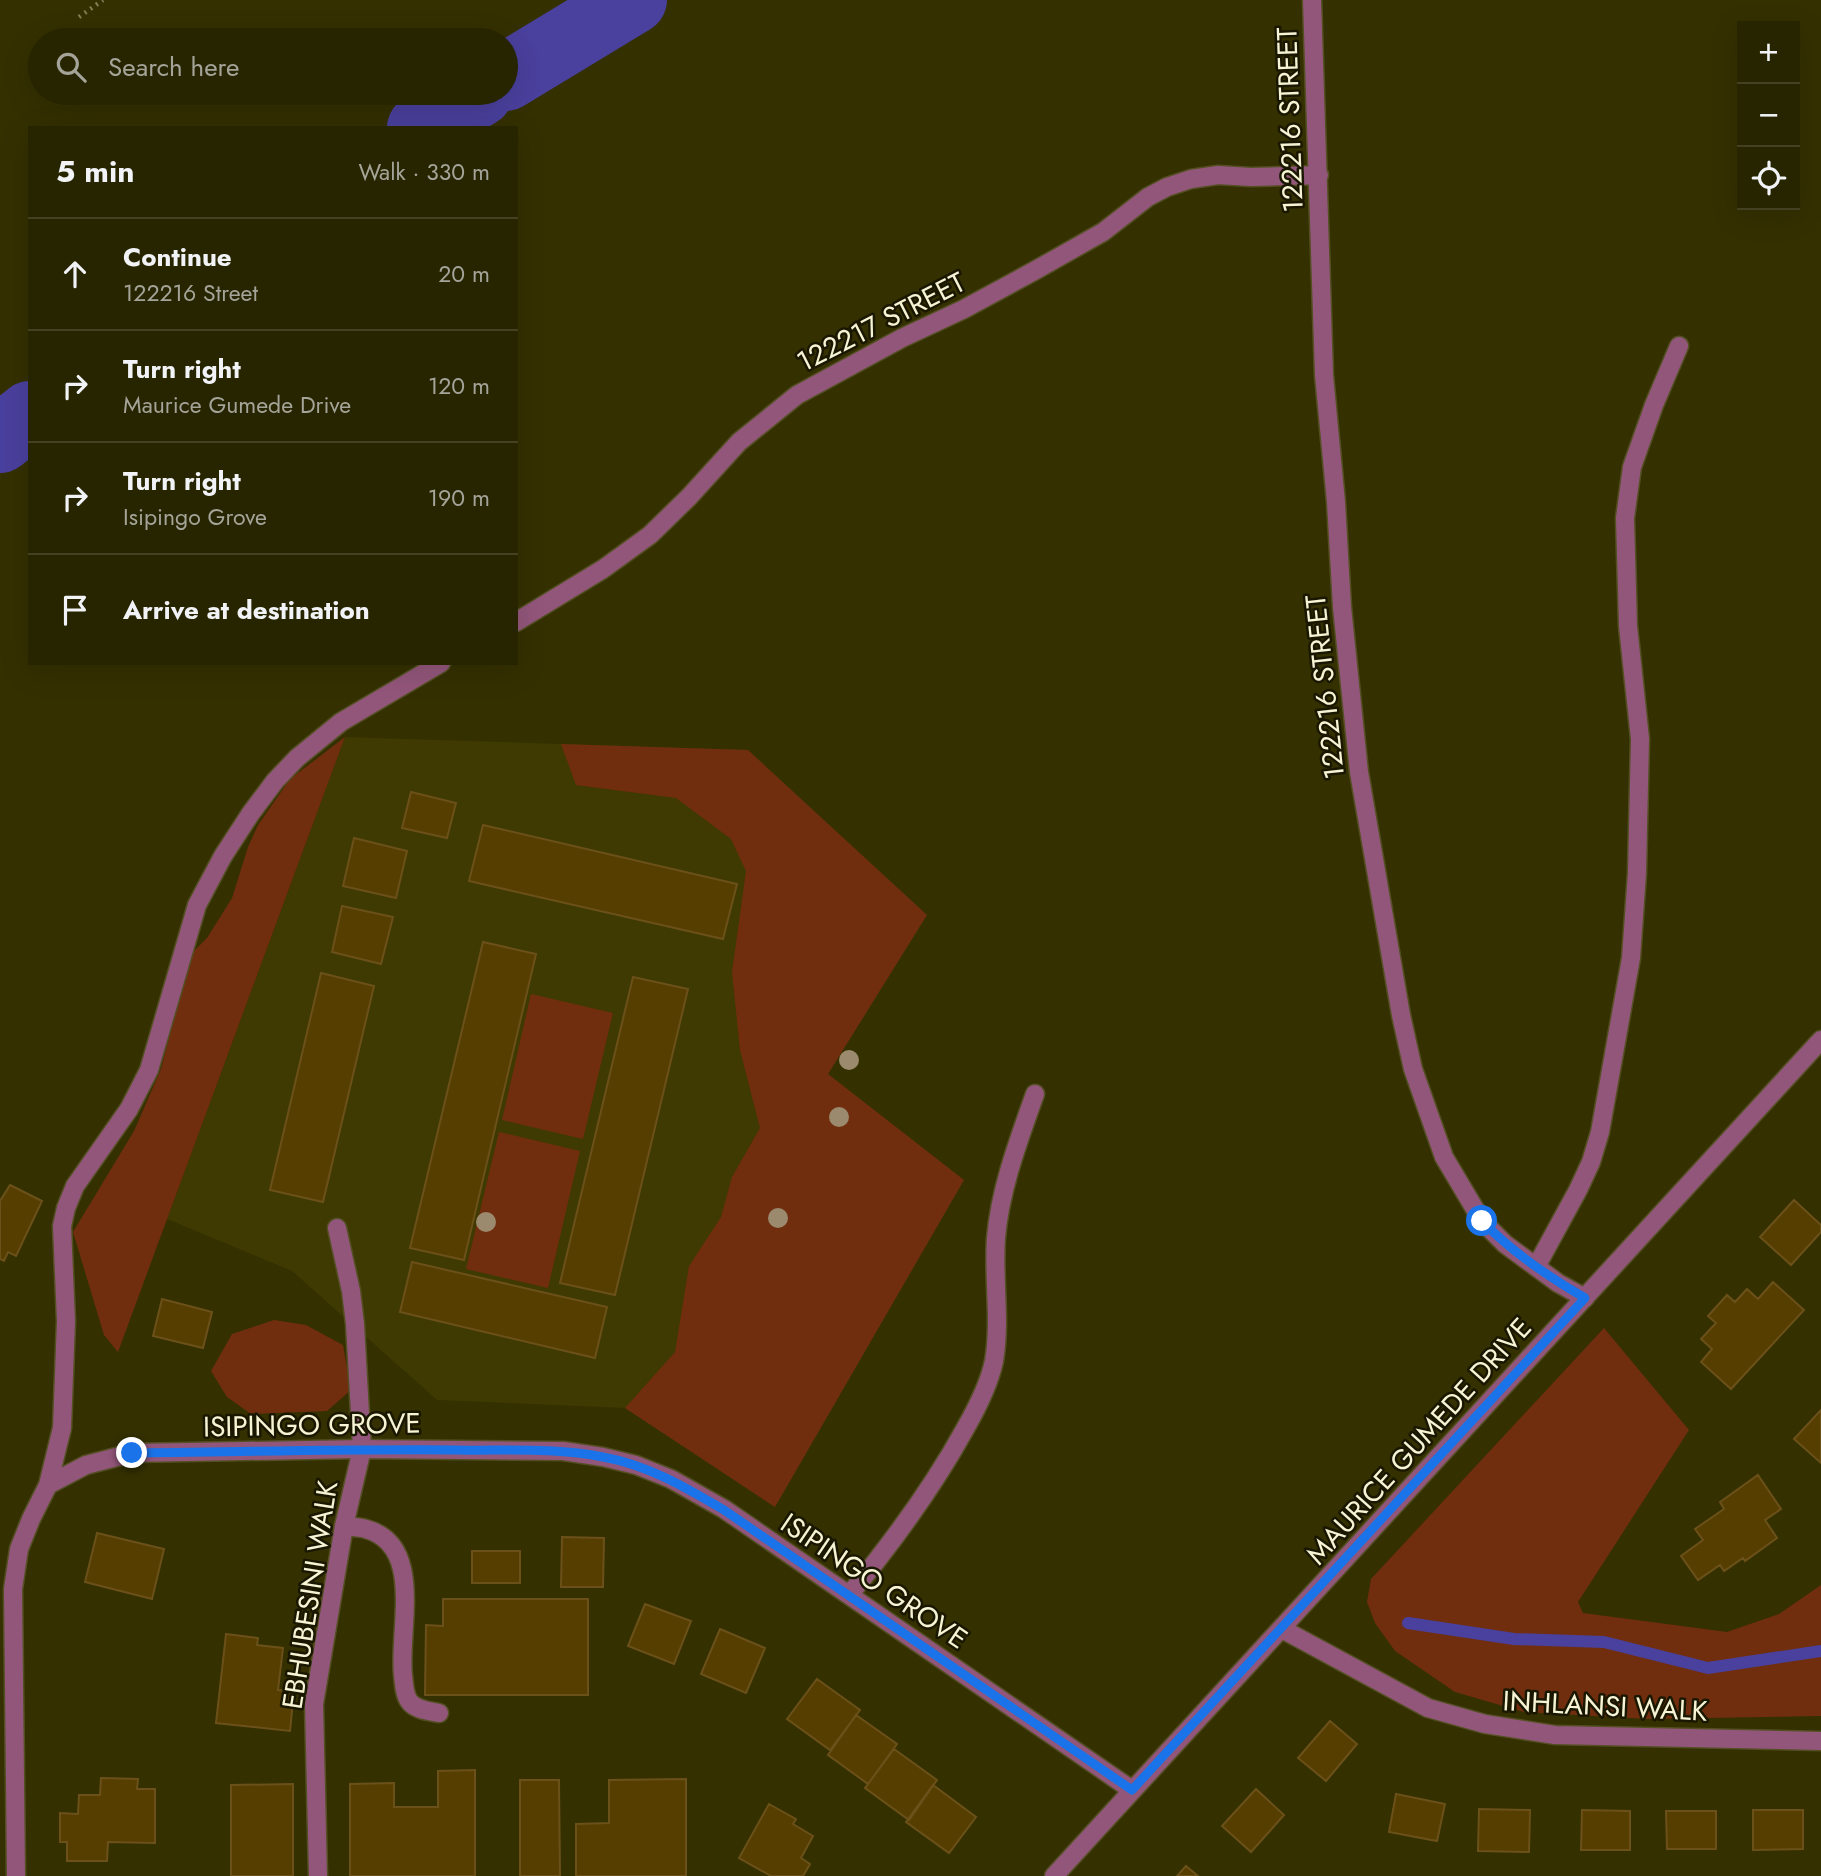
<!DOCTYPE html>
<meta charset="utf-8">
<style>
body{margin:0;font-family:Jost,sans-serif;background:#2f2c0a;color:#f1f3f6}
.controls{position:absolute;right:21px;top:21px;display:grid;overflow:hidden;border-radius:0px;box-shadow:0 7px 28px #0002}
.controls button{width:63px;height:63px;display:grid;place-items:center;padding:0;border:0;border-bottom:2px solid #434122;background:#272400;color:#f1f3f6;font:35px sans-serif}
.stop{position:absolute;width:21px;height:21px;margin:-16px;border:5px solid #1a73e8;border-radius:50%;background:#fff}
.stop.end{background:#1a73e8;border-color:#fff;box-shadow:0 2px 7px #0008}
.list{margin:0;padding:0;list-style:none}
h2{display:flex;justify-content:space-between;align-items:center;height:91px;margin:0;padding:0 28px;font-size:30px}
h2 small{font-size:23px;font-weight:400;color:#a4a499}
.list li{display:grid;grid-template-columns:46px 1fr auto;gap:21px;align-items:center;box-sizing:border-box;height:112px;padding:0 28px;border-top:2px solid #434122}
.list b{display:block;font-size:26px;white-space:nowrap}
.list p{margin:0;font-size:23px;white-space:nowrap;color:#a4a499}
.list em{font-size:23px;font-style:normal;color:#a4a499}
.icon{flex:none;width:38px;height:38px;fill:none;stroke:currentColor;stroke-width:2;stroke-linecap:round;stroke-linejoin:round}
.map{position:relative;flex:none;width:1821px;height:1876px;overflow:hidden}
.search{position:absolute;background:#272400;box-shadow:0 7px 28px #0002;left:28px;top:28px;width:490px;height:77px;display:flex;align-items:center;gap:18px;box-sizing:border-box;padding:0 24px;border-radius:38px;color:#a4a499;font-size:26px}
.panel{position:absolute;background:#272400;box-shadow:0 7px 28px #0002;left:28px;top:126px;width:490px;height:539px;border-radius:0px}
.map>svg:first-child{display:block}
.built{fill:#3f3a01}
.green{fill:#702e0e}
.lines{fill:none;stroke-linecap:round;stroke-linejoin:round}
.stream{stroke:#4a409d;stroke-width:12}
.river{stroke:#4a409d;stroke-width:68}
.building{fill:#563e00;stroke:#6b5119;stroke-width:2}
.service-casing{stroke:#534f22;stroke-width:21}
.minor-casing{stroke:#534f22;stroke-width:21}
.tertiary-casing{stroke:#534f22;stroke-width:21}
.path{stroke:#817e54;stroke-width:4.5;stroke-dasharray:2 5;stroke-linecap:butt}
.service{stroke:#92567a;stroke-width:18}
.minor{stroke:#92567a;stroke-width:18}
.tertiary{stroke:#92567a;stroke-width:18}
.tree{fill:#9b8a6e}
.route{stroke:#1a73e8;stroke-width:9}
.labels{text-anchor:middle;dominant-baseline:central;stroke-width:5;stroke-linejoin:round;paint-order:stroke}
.street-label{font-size:28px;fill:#f6f4d5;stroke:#1a1701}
</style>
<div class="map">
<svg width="1821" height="1876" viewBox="0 0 1821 1876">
<rect width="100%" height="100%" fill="#343000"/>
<!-- built -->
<path class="built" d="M345 737 748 750 927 915 828 1074 964 1180 775 1507 625 1408 437 1400 292 1271 167 1219Z"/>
<!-- green -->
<path class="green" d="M345 737 118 1352 104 1335 73 1232 134 1131 161 1069 190 955 207 938 232 898 248 847 258 825 290 779Z
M561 744 748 750 927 915 828 1074 964 1180 775 1507 625 1408 675 1352 689 1266 721 1217 732 1177 760 1128 740 1050 732 972 746 871 731 839 676 798 576 785Z
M531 994 613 1013 583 1139 502 1120Z
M499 1132 580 1151 548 1288 466 1269Z
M274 1320 306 1325 343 1345 351 1390 327 1411 251 1414 227 1397 211 1371 232 1334Z
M1604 1328 1689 1430 1578 1602 1583 1613 1727 1632 1779 1614 1821 1585V1716L1648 1719 1524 1712 1455 1692 1395 1651 1375 1623 1367 1602 1371 1579Z"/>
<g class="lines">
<!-- stream -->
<path class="stream" d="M1408 1623 1514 1639 1604 1642 1708 1668 1821 1651"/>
<!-- river -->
<path class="river" d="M506 77 633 0
M421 128 479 93
M0 439 30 415"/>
</g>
<!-- building -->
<path class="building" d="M411 792 456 803 447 838 402 828Z
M483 825 737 884 723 939 469 881Z
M354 838 407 851 396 898 343 886Z
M342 906 393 917 381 964 332 952Z
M483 942 536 954 464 1260 410 1248Z
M321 973 374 986 323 1202 270 1190Z
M633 977 688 989 615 1295 560 1283Z
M10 1185 42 1201 16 1256 8 1252 4 1261 0 1259V1201Z
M1794 1200 1821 1225V1232L1791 1265 1760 1237Z
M412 1262 607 1307 595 1358 400 1312Z
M1773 1282 1804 1310 1731 1389 1701 1362 1712 1349 1701 1339 1716 1323 1708 1316 1727 1295 1735 1302 1747 1289 1758 1299Z
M162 1299 212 1312 203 1348 153 1336Z
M1821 1410V1463L1794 1439Z
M1758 1475 1781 1509 1765 1520 1777 1538 1745 1561 1743 1558 1724 1571 1720 1565 1698 1580 1681 1556 1703 1540 1695 1529 1724 1509 1720 1502Z
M97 1533 164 1549 152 1599 85 1582Z
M562 1537 604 1538 603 1587H561Z
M472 1551H520V1583H472Z
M443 1599H588V1695H425L426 1625 443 1626Z
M645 1604 691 1621 674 1664 628 1646Z
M720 1629 765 1648 746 1693 701 1674Z
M226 1634 258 1638 257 1645 283 1648 278 1690 294 1691 290 1731 216 1723Z
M817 1679 860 1710 830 1750 787 1719Z
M856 1715 897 1744 868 1784 828 1755Z
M1330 1721 1357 1744 1326 1781 1298 1758Z
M894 1749 937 1780 909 1820 865 1788Z
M475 1770V1876H350V1784L394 1783V1807H438V1771Z
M101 1778 138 1779 137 1789H155V1843L108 1842 107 1861H67V1842H60V1813L78 1814 79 1795H100Z
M686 1779V1876H576V1824L609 1823V1780Z
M520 1780H559L560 1876H520Z
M293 1784V1876H231V1785Z
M933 1785 976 1817 949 1853 906 1822Z
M1256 1789 1284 1815 1251 1852 1222 1826Z
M1396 1794 1445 1804 1437 1841 1389 1832Z
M769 1804 796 1819 793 1824 813 1836 801 1858 810 1864 803 1876H771L739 1858Z
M1479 1809 1530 1810 1529 1852 1478 1851Z
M1582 1810 1630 1811V1850H1581Z
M1753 1810H1803V1849L1753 1850Z
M1666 1811H1716V1849H1667Z
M1186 1866 1198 1876H1177Z"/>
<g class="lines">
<!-- service casing -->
<g class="service-casing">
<path id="service" d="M337 1228 351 1291 355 1324 362 1449
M344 1526C351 1527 359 1527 366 1529 425 1545 398 1630 403 1675 404 1683 404 1694 409 1701 415 1710 429 1711 439 1713"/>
</g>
<!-- minor casing -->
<g class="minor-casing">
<path id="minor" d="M1312 0 1324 375 1336 502 1342 607 1359 772 1401 1015 1413 1069 1444 1157 1482 1221 1505 1244 1558 1283 1585 1298
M516 622 603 569 650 535 689 497 739 442 797 395 902 338 964 309 1034 271 1103 232 1148 197 1167 187 1191 179 1218 175 1251 177 1319 175
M1536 1267 1578 1190 1591 1162 1600 1132 1631 958 1637 873 1640 739 1628 626 1625 518 1632 467 1654 405 1679 346
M48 1485 62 1428 66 1321 62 1226 66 1208 75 1186 129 1109 149 1070 197 905 223 856 251 813 275 781 297 758 341 722 441 663
M849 1595C892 1543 932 1489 965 1429 977 1408 989 1385 994 1361 1001 1320 993 1279 996 1238 1000 1189 1019 1139 1035 1094
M1282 1629 1428 1708 1485 1724 1555 1735 1821 1741
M16 1876 13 1589 19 1549 31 1519 48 1485 86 1465 132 1453 362 1449 563 1451 603 1457 636 1465 671 1479 724 1509 1132 1790
M318 1876 314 1704 344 1526 362 1449"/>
</g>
<!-- tertiary casing -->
<g class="tertiary-casing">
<path id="tertiary" d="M1054 1876 1821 1040"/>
</g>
<!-- path -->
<path class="path" d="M79 17 103 0"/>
<!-- service -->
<use href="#service" class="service"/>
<!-- minor -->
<use href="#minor" class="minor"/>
<!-- tertiary -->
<use href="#tertiary" class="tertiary"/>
</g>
<!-- trees -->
<g class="tree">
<circle cx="849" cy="1060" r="10"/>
<circle cx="839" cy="1117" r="10"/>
<circle cx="778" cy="1218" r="10"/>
<circle cx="486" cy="1222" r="10"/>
</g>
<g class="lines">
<!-- route -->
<path class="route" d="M132 1453C240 1452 348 1449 455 1450 504 1451 555 1447 603 1457 648 1465 685 1487 724 1510L1132 1790 1585 1298C1547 1276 1512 1252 1482 1221"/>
</g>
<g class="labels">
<!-- street labels -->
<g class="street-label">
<text transform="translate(1290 120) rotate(-92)">122216 STREET</text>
<text transform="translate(881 322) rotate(-27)">122217 STREET</text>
<text transform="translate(1325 687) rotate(-96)">122216 STREET</text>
<text transform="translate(312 1425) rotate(-1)">ISIPINGO GROVE</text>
<text transform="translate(1419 1441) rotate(-48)">MAURICE GUMEDE DRIVE</text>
<text transform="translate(874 1581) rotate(34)">ISIPINGO GROVE</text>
<text transform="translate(310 1595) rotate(-81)">EBHUBESINI WALK</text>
<text transform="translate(1605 1706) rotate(3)">INHLANSI WALK</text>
</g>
</g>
</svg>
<div class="controls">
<button>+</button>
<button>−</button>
<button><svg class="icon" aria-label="locate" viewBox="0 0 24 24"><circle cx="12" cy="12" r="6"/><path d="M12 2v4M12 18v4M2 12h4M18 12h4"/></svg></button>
</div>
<div class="stop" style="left:1482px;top:1221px"></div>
<div class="stop end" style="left:132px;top:1453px"></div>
<div class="search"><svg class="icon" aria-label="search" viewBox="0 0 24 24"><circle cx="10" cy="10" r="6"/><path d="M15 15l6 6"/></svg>Search here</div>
<section class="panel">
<h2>5 min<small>Walk · 330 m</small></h2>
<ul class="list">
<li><svg class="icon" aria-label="ahead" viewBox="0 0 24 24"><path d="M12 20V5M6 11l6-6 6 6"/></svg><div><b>Continue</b><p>122216 Street</p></div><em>20 m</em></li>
<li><svg class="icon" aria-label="right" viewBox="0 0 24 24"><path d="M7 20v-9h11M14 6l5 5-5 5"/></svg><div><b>Turn right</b><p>Maurice Gumede Drive</p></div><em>120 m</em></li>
<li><svg class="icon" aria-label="right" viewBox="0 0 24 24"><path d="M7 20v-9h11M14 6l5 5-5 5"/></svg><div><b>Turn right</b><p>Isipingo Grove</p></div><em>190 m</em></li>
<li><svg class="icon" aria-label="arrive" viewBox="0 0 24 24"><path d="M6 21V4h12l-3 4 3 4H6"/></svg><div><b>Arrive at destination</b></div></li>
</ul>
</section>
</div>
